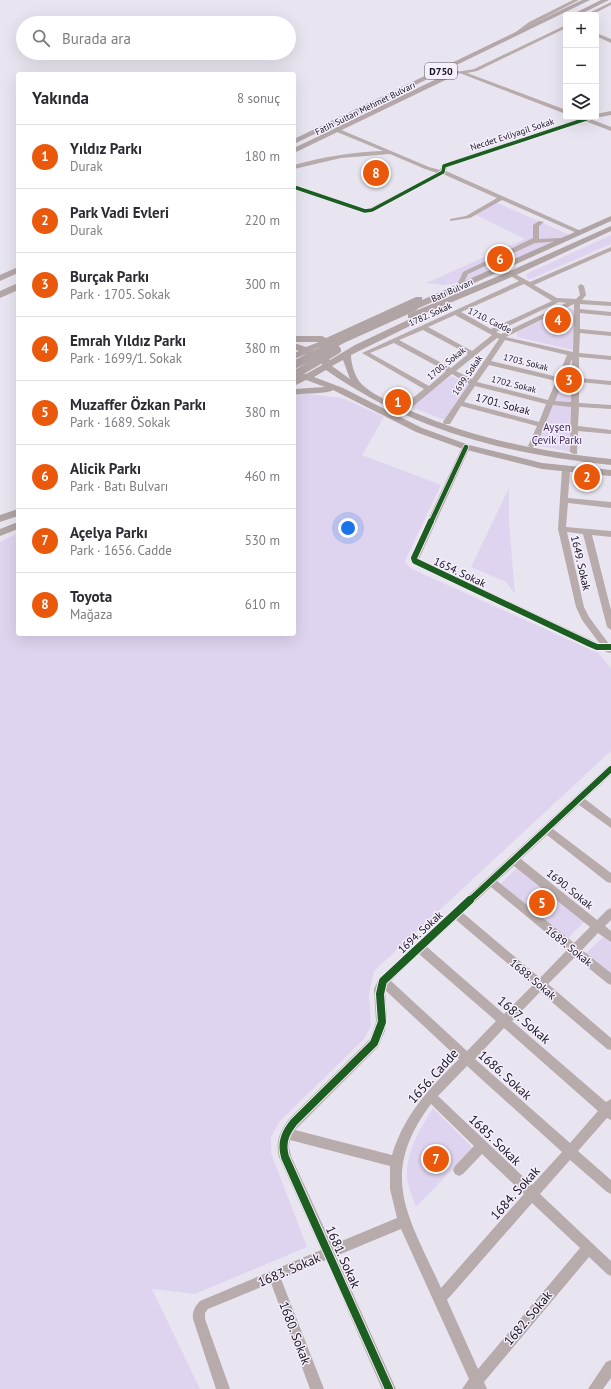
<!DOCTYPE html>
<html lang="tr">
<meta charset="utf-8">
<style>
body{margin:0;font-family:"PT Sans",sans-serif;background:#f2f2f3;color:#2b2b33}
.controls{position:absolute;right:12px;top:12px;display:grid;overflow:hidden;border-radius:4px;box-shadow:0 4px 16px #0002}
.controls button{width:36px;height:36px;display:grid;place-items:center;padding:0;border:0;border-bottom:1px solid #e1e1e2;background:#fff;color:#2b2b33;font:20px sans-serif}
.you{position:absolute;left:348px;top:528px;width:14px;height:14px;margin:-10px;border:3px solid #fff;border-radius:50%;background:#1a73e8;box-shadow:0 0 0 6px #1a73e833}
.badge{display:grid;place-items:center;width:26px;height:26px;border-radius:50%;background:#ea580c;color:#fff;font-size:13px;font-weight:700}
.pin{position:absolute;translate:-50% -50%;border:2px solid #fff;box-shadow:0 1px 4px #0006}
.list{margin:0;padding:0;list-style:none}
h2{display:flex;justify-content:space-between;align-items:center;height:52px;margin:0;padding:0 16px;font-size:17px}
h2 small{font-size:13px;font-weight:400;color:#7c7c81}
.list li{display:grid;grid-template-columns:26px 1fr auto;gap:12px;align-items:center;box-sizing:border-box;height:64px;padding:0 16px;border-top:1px solid #e1e1e2}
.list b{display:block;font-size:15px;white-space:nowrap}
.list p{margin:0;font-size:13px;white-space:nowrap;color:#7c7c81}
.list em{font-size:13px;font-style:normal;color:#7c7c81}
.icon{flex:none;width:22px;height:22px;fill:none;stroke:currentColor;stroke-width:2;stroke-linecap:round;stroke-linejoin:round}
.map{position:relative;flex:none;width:611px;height:1389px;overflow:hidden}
.search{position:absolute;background:#fff;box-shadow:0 4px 16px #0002;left:16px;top:16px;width:280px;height:44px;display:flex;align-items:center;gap:10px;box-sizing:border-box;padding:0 14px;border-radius:22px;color:#7c7c81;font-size:15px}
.panel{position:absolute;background:#fff;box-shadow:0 4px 16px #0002;left:16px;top:72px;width:280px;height:564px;border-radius:4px}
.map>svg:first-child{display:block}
.green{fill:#dfd4ef}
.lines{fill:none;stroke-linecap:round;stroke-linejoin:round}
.minor{fill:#b7abab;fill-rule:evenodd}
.major{fill:#b0a4a4;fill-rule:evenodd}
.highway{fill:#b3a7a9;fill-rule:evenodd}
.major-bridge{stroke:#b0a4a4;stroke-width:8}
.cycleway-far3-casing{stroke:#f5effe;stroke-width:5}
.cycleway-far2-casing{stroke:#f5effe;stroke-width:6}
.cycleway-far1-casing{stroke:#f5effe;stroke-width:8}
.cycleway-casing{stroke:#f5effe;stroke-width:10}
.cycleway-far3{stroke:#1b5e20;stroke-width:3.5}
.cycleway-far2{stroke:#1b5e20;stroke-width:4.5}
.cycleway-far1{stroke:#1b5e20;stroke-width:6}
.cycleway{stroke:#1b5e20;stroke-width:8}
.labels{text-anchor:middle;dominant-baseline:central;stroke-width:3;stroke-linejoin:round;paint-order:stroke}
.far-street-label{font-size:9px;fill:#17141b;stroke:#f5effe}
.shield{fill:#f5effe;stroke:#5a565f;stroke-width:1}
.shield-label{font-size:10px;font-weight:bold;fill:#17141b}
.street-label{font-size:11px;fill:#17141b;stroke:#f5effe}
.park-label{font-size:11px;fill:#422b5f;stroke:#f5effe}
.near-street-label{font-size:13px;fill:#17141b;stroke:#f5effe}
</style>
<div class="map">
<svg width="611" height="1389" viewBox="0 0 611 1389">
<rect width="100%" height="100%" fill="#e9e5f0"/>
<!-- green -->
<path class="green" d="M495 202 572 236 461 283 443 285 426 283 525 239 474 214Z
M611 235V244L531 279H528L526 274Z
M568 308 574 310 573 350 517 337V333L519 331Z
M573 359V402L554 401Z
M451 376 470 384 445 420 411 407Z
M308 394 342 398 384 417 362 455 441 485 405 561 410 568 598 653 611 668V751L374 971 369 995 371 1026 364 1039 280 1121 271 1137V1153L307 1247 195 1294 152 1289 200 1389H0V542L18 533V634H294V396Z
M553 404H573L572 452 535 445Z
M509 488V522L515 594 506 582 471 567Z
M518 867 585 921 566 940 499 885Z
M604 936 611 941V973L586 953Z
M433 1108 473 1148 416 1207C413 1198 408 1188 407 1177 406 1152 420 1129 433 1108Z"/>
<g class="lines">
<!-- minor -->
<path class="minor" d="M573 0H579L533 24 516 36 512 35 529 22Z
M611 2V5L591 15H585Z
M566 25V28L477 71 467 73 566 110V114L457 72 474 69Z
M596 33 611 39V43L596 36Z
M611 111V115L590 119 611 127V131L585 121 447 167 446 171 581 231 582 232 579 234 502 200 470 218 450 221V219L466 216 497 198 443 174 374 211 365 213 294 189V185L365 209 370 208 437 173 425 169 390 154 341 158 294 169V165C323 157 352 152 383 151L337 132V130L339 129 429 167 440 170 442 165 452 161 582 118 596 117V114Z
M539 221 544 222 539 226V239L561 238 563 239V241L535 243 468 274 463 284H459L458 283 463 272 533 238V225Z
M611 247V251L534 285 557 298 576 299 580 295 578 286 581 284 584 286 586 295 582 300 611 302V306L580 304V309L611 312V316L580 313V329L611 332V336L580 333 579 353 611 356V360L579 357V378L611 381V385L579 382V403L611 405V409L579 407 578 426 611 430V434L578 431 577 454H574L570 452 571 407 553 405 536 446 532 448 528 446 537 426 461 406 450 424H444L443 422 469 384 452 374 411 408H405V404L424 389 362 353 519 281 509 275V273H513L530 282ZM524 284 552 301 491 329 461 312ZM559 302 566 303 501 334 496 332ZM574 304 573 352 506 337ZM455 315 488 333 492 335 472 351 428 327ZM423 330 468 354 451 368 399 340ZM497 338 499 339 472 379 456 371ZM505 340 567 355 558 377 491 361ZM394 343 446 371 429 386 370 353ZM572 359 571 402 555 401ZM489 365 556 381 548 400 477 382ZM475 386 546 404 539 422 464 402Z
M463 445H469L470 447 419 559 600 644 582 620 576 607 558 529 562 469 563 467H569L570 469 568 498 611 502V508L568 503 566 527 611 531V537L592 535 611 610V630L607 627 583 534 567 532 584 607 589 617 609 644H611V653L606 652 604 650H597L587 646 412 563 410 558Z
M611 765V775L585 799 611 819V828L579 805 553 829 611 873V883L607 882 547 835 521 859 597 920 607 910 611 908V920L605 926 611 931V942L598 933 582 950 611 973V985L607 983 575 957 548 984 611 1038V1050L607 1049 540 992 512 1021 606 1102 611 1099V1120L607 1118 578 1151 611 1180V1194L607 1192 570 1160 540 1194 611 1261V1276L607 1274 589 1257 484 1382 487 1389H462L469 1379 401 1229 336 1256 396 1389H382L326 1260 281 1279 324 1389H310L271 1283 208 1309 205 1313V1319L230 1389H216L193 1319C192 1312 195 1306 200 1301L321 1250 279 1157C275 1142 280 1130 290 1118L370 1039 376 1022 374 989 379 978 608 766ZM514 866 590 927 574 943 497 881ZM491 887 567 950 540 978 463 913ZM456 920 533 985 504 1014 427 947ZM419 954 496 1021 467 1051 391 981ZM385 990 459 1059C429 1089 405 1113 392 1155L295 1130 378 1047 385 1031 387 1019ZM504 1028 598 1111 570 1143 475 1059ZM467 1066 562 1152 532 1185 438 1096ZM431 1104 474 1146 455 1166 453 1170 455 1174 459 1176 463 1174 482 1154 524 1194 441 1288C409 1217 377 1176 431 1104ZM290 1140 390 1166V1189L397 1218 332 1245 291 1156 289 1147ZM532 1203 580 1248 478 1369 447 1300Z
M611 1360V1378L603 1389H588L606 1362Z"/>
<!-- major -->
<path class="major" d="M611 216V221L417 309H411V306L313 350 321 353 330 360 355 345 412 318H408V314L508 272 611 226V231L514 276 421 315 425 317 424 319 351 355C351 365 356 381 365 387 378 398 396 404 411 411 476 439 541 452 611 459V465C507 454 413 431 326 370L314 377 343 388 422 428 469 445 542 463 611 470V476L542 469 463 449 416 432 333 390C328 394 303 393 294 395V389L325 387 306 380 294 386V379L298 377 294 376V370L306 374 322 365V361L306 354 294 359V353L299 351 294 349V343L306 347 319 342H294V336H322L326 338 416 297H422V300ZM343 360 350 379 332 366Z
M18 509V516L0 522V515Z
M18 522V529L0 536V529Z"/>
<!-- highway -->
<path class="highway" d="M582 0H590L294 144V139Z
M601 0H609L581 14 575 13Z
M453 71H459L460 73 294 153V148Z
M18 267V273L0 281V275Z
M18 283V290L0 298V291Z"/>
<!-- major-bridge -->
<path class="major-bridge" d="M294 365 345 338 414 307
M294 375 337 350"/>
<!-- cycleway-far3 casing -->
<g class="cycleway-far3-casing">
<path id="cycleway-far3" d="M294 187 365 211 372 210 443 172 444 166 592 117"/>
</g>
<!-- cycleway-far2 casing -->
<g class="cycleway-far2-casing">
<path id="cycleway-far2" d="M431 522 466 447"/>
</g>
<!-- cycleway-far1 casing -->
<g class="cycleway-far1-casing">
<path id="cycleway-far1" d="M431 521 414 558 415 561 590 644 597 647H611
M469 901 611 769"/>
</g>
<!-- cycleway casing -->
<g class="cycleway-casing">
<path id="cycleway" d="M389 1389 285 1157C281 1143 285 1133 294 1122L374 1043 382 1022 380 994 383 981 470 900"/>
</g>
<!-- cycleway-far3 -->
<use href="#cycleway-far3" class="cycleway-far3"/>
<!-- cycleway-far2 -->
<use href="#cycleway-far2" class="cycleway-far2"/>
<!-- cycleway-far1 -->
<use href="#cycleway-far1" class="cycleway-far1"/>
<!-- cycleway -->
<use href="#cycleway" class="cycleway"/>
</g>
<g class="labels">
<!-- far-street labels -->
<g class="far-street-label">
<text transform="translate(365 108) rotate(-26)">Fatih Sultan Mehmet Bulvarı</text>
<text transform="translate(512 134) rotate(-18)">Necdet Evliyagil Sokak</text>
<text transform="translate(452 290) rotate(-24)">Batı Bulvarı</text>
<text transform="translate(430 314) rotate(-24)">1782. Sokak</text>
<text transform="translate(490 320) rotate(26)">1710. Cadde</text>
<text transform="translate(526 362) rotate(14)">1703. Sokak</text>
<text transform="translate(446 363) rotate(-39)">1700. Sokak</text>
<text transform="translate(467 375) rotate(-56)">1699. Sokak</text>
<text transform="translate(514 384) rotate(14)">1702. Sokak</text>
</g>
<!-- shield labels -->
<rect class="shield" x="425" y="63" width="32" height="16" rx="3"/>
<g class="shield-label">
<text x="441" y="71">D750</text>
</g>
<!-- street labels -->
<g class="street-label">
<text transform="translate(503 404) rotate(15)">1701. Sokak</text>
<text transform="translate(581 563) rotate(77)">1649. Sokak</text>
<text transform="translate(460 572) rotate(25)">1654. Sokak</text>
<text transform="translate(570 889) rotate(39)">1690. Sokak</text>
<text transform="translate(420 932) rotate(-43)">1694. Sokak</text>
<text transform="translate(569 946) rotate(39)">1689. Sokak</text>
<text transform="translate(533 979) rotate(40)">1688. Sokak</text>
</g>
<!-- park labels -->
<g class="park-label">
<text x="557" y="427">Ayşen<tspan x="557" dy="13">Çevik Parkı</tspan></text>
</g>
<!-- near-street labels -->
<g class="near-street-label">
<text transform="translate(524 1020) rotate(41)">1687. Sokak</text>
<text transform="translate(505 1075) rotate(42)">1686. Sokak</text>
<text transform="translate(433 1076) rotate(-48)">1656. Cadde</text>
<text transform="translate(495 1140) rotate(44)">1685. Sokak</text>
<text transform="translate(515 1193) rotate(-48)">1684. Sokak</text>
<text transform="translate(343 1257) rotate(66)">1681. Sokak</text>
<text transform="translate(289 1270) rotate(-23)">1683. Sokak</text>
<text transform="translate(528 1318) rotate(-50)">1682. Sokak</text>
<text transform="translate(295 1333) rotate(69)">1680. Sokak</text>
</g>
</g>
</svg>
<div class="controls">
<button>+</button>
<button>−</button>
<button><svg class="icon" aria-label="layers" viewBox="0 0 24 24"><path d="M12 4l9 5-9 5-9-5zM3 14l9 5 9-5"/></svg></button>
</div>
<div class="you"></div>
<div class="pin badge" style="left:398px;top:402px">1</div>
<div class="pin badge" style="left:587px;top:477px">2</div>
<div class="pin badge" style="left:569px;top:380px">3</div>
<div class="pin badge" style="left:558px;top:320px">4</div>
<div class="pin badge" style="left:542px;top:903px">5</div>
<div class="pin badge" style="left:500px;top:259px">6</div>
<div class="pin badge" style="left:436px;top:1159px">7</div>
<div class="pin badge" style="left:376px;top:173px">8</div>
<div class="search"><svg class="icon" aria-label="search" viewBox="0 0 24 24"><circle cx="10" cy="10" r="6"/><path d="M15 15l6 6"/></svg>Burada ara</div>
<section class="panel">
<h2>Yakında<small>8 sonuç</small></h2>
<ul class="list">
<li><span class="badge">1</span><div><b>Yıldız Parkı</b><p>Durak</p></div><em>180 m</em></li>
<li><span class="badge">2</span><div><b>Park Vadi Evleri</b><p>Durak</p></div><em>220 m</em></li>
<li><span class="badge">3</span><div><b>Burçak Parkı</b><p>Park · 1705. Sokak</p></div><em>300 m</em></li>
<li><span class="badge">4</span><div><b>Emrah Yıldız Parkı</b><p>Park · 1699/1. Sokak</p></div><em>380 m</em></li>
<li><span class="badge">5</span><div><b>Muzaffer Özkan Parkı</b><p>Park · 1689. Sokak</p></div><em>380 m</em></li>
<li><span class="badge">6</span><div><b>Alicik Parkı</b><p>Park · Batı Bulvarı</p></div><em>460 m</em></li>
<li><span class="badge">7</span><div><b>Açelya Parkı</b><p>Park · 1656. Cadde</p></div><em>530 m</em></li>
<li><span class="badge">8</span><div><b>Toyota</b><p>Mağaza</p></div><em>610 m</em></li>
</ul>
</section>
</div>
